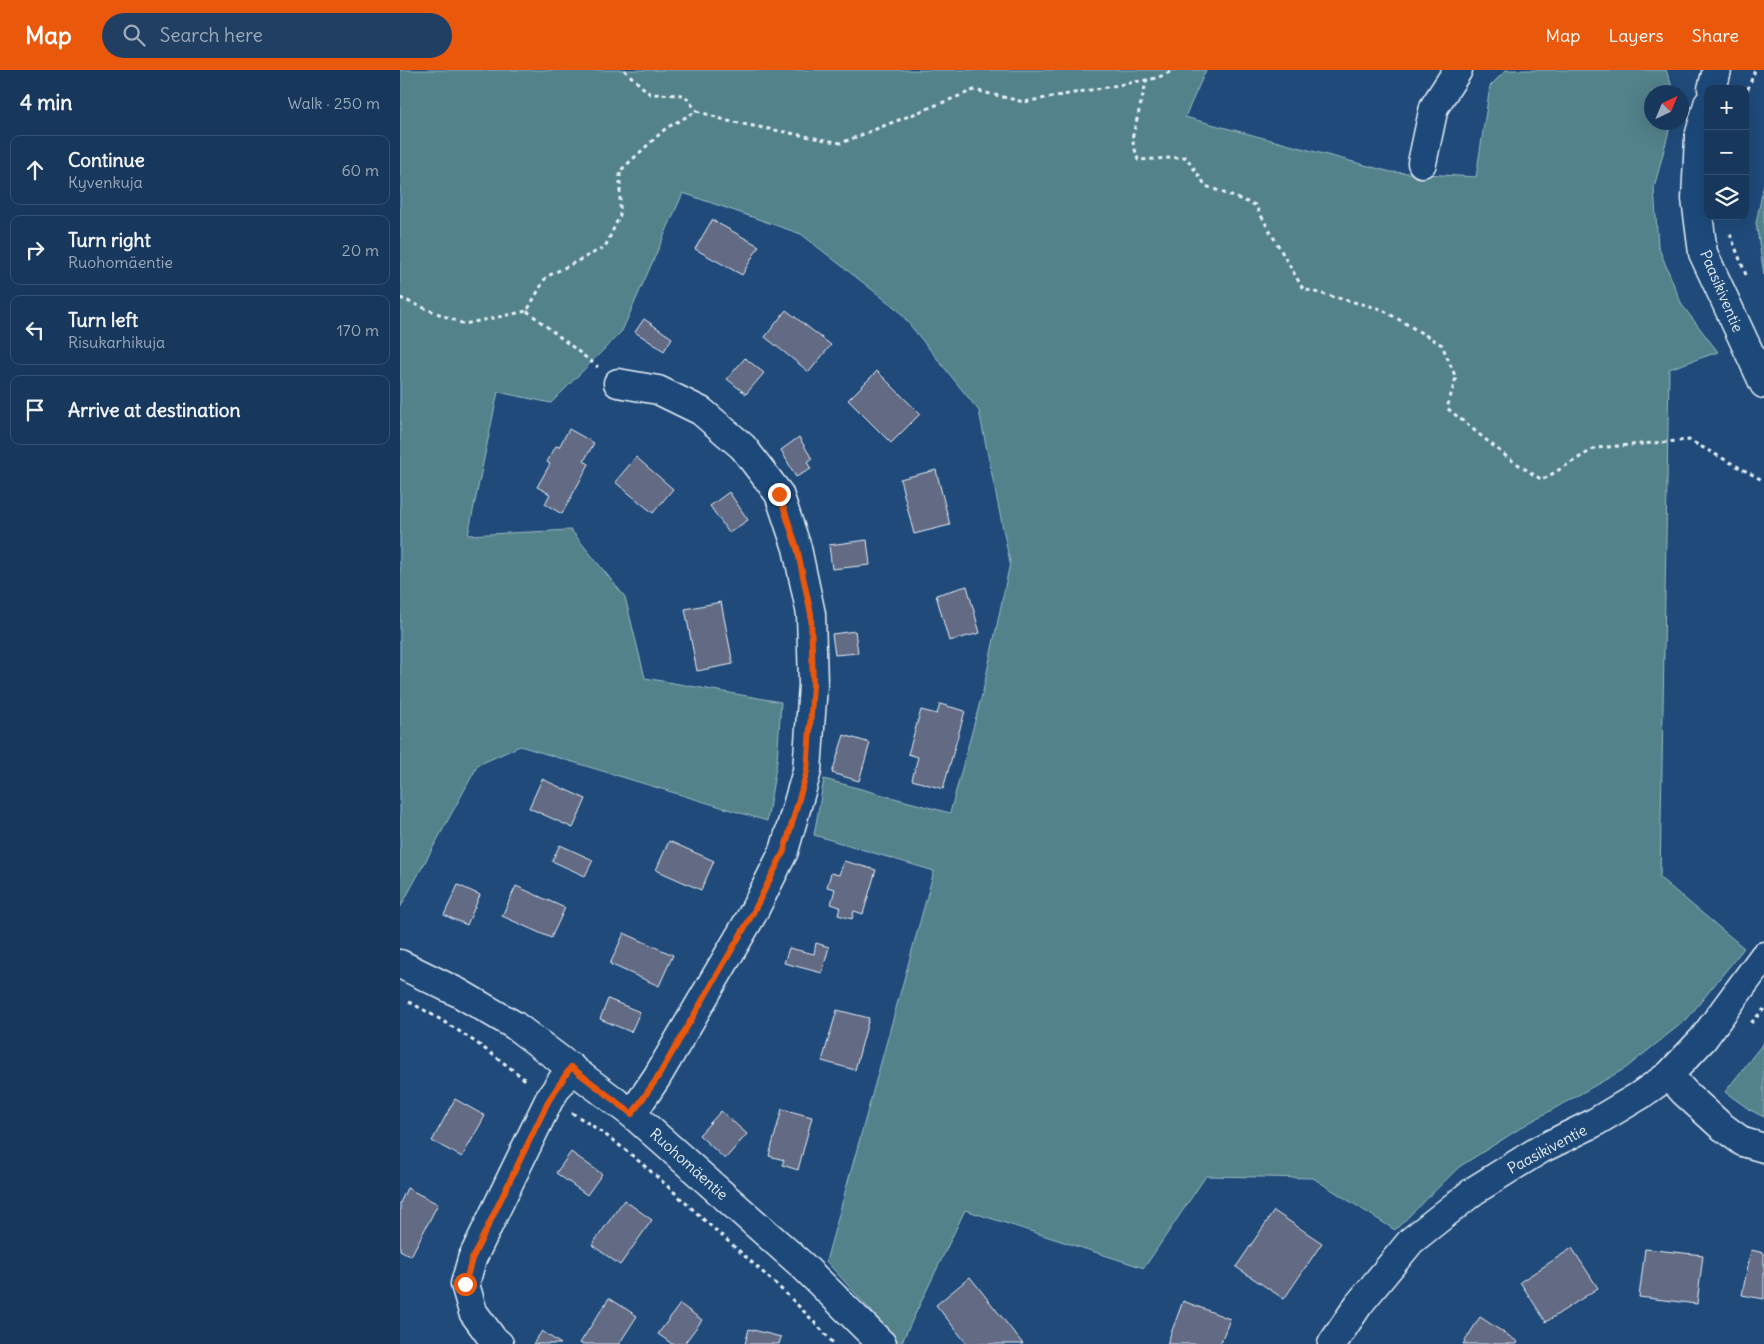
<!DOCTYPE html>
<meta charset="utf-8">
<style>
body{margin:0;font-family:Delius,sans-serif;background:#203f62;color:#f1f3f6}
.controls{position:absolute;right:15px;top:15px;display:grid;overflow:hidden;border-radius:10px;box-shadow:0 5px 20px #0002}
.controls button{width:45px;height:45px;display:grid;place-items:center;padding:0;border:0;border-bottom:1px solid #365272;background:#17385c;color:#f1f3f6;font:25px sans-serif}
.compass{position:absolute;left:1244px;top:15px;width:45px;height:45px;border-radius:50%;background:#17385c;box-shadow:0 5px 20px #0002;rotate:44deg}
.stop{position:absolute;width:15px;height:15px;margin:-11px;border:4px solid #ea580c;border-radius:50%;background:#fff}
.stop.end{background:#ea580c;border-color:#fff;box-shadow:0 1px 5px #0008}
.list{margin:0;padding:0;list-style:none}
h2{display:flex;justify-content:space-between;align-items:center;height:65px;margin:0;padding:0 20px;font-size:21px}
h2 small{font-size:16px;font-weight:400;color:#9eacbb}
.list li{display:grid;grid-template-columns:32px 1fr auto;gap:15px;align-items:center;box-sizing:border-box;height:70px;margin:0 10px 10px;padding:0 10px;border:1px solid #365272;border-radius:10px}
.list b{display:block;font-size:19px;white-space:nowrap}
.list p{margin:0;font-size:16px;white-space:nowrap;color:#9eacbb}
.list em{font-size:16px;font-style:normal;color:#9eacbb}
.icon{flex:none;width:28px;height:28px;fill:none;stroke:currentColor;stroke-width:2;stroke-linecap:round;stroke-linejoin:round}
.map{position:relative;flex:none;width:1364px;height:1274px;overflow:hidden}
header{display:flex;align-items:center;gap:30px;box-sizing:border-box;height:70px;padding:0 25px;background:#ea580c;color:#fff}
header strong{font-size:24px}
nav{display:flex;gap:28px;margin-inline-start:auto;font-size:18px}
.search{width:350px;height:45px;background:#203f62;display:flex;align-items:center;gap:12px;box-sizing:border-box;padding:0 18px;border-radius:28px;color:#9eacbb;font-size:19px}
main{display:flex}
aside{flex:1;background:#17385c}
.map>svg:first-child{display:block}
.green{fill:#53828b;stroke:#9ebac2}
.building{fill:#626b84;stroke:#e8f1f8}
.lines{fill:none;stroke-linecap:round;stroke-linejoin:round}
.minor-casing{stroke:#e8f1f8;stroke-width:31}
.path{stroke:#e8f1f8;stroke-width:3;stroke-dasharray:4 4;stroke-linecap:butt}
.minor{stroke:#1f4a7a;stroke-width:28}
.route{stroke:#ea580c;stroke-width:6}
.labels{text-anchor:middle;dominant-baseline:central;stroke-width:4;stroke-linejoin:round;paint-order:stroke}
.street-label{font-size:15px;fill:#e8f1f8;stroke:#1f4a7a}
</style>
<header>
<strong>Map</strong>
<div class="search"><svg class="icon" aria-label="search" viewBox="0 0 24 24"><circle cx="10" cy="10" r="6"/><path d="M15 15l6 6"/></svg>Search here</div>
<nav><a>Map</a><a>Layers</a><a>Share</a></nav>
</header>
<main>
<aside>
<h2>4 min<small>Walk · 250 m</small></h2>
<ul class="list">
<li><svg class="icon" aria-label="ahead" viewBox="0 0 24 24"><path d="M12 20V5M6 11l6-6 6 6"/></svg><div><b>Continue</b><p>Kyvenkuja</p></div><em>60 m</em></li>
<li><svg class="icon" aria-label="right" viewBox="0 0 24 24"><path d="M7 20v-9h11M14 6l5 5-5 5"/></svg><div><b>Turn right</b><p>Ruohomäentie</p></div><em>20 m</em></li>
<li><svg class="icon" aria-label="left" viewBox="0 0 24 24"><path d="M17 20v-9H6M10 6l-5 5 5 5"/></svg><div><b>Turn left</b><p>Risukarhikuja</p></div><em>170 m</em></li>
<li><svg class="icon" aria-label="arrive" viewBox="0 0 24 24"><path d="M6 21V4h12l-3 4 3 4H6"/></svg><div><b>Arrive at destination</b></div></li>
</ul>
</aside>
<div class="map">
<svg width="1364" height="1274" viewBox="0 0 1364 1274">
<rect width="100%" height="100%" fill="#1f4a7a"/>
<filter id="ink" filterUnits="userSpaceOnUse"><feTurbulence type="fractalNoise" baseFrequency=".02" numOctaves="2"/><feDisplacementMap in="SourceGraphic" scale="10" xChannelSelector="R" yChannelSelector="G"/><feConvolveMatrix kernelMatrix="1 2 1 2 8 2 1 2 1" color-interpolation-filters="sRGB"/></filter>
<g filter="url(#ink)">
<!-- green -->
<path class="green" d="M0 0H806L785 47 991 102 1076 107 1090 16 1106 0H1266L1274 22H1252V52L1271 53 1254 118 1258 176 1282 235 1318 282 1269 299 1260 808 1344 878 1287 949 1226 998 1127 1054 1059 1097 995 1160 913 1108 806 1106 744 1198 565 1140 501 1274 426 1191 534 801 414 765 424 709 550 743 583 621 610 493 579 341 498 240 401 164 283 123 222 261 151 333 98 322 68 465 171 460 225 527 245 608 381 632 377 691 367 751 120 676 78 695 0 838Z
M1364 114V205L1356 153Z
M1364 972V1047L1350 1040 1325 1022Z"/>
<!-- building -->
<path class="building" d="M312 150 359 176 342 205 295 179Z
M386 240 431 275 409 302 365 267Z
M244 249 272 268 264 281 235 262Z
M345 288 364 303 346 324 327 309Z
M477 301 520 344 491 373 448 330Z
M169 359 194 373 184 391 189 394 162 444 145 434 150 424 137 417 150 394 147 392 156 376 159 377Z
M399 367 412 389 407 392 411 399 396 407 381 380Z
M236 387 273 419 253 443 215 412Z
M536 400 550 455 514 464 500 409Z
M329 422 348 450 329 463 310 436Z
M467 470 470 495 432 499 429 475Z
M567 516 580 563 549 571 536 525Z
M321 532 333 594 297 601 285 539Z
M455 561 458 583 435 585 432 564Z
M540 634 565 641 543 719 512 710 518 687 508 684 521 640 537 644Z
M444 665 470 673 459 711 432 703Z
M142 709 186 729 173 758 129 738Z
M269 771 314 791 301 820 256 800Z
M160 775 193 790 185 806 152 791Z
M444 791 476 800 463 844 454 841 452 849 438 845 440 837 431 834 435 819 427 817 431 803 439 805Z
M58 815 80 825 67 855 44 845Z
M116 816 165 838 151 868 102 846Z
M224 863 273 885 259 916 210 894Z
M416 873 429 877 422 903 384 893 389 878 414 884Z
M208 929 240 942 231 962 200 949Z
M437 940 469 948 455 1000 422 991Z
M55 1029 85 1046 62 1087 32 1071Z
M382 1039 412 1047 398 1100 382 1095 384 1090 369 1086Z
M321 1041 347 1064 325 1089 299 1065Z
M171 1082 202 1104 187 1125 156 1103Z
M7 1118 38 1134 11 1186 0 1180V1133Z
M224 1130 252 1150 220 1195 192 1175Z
M874 1141 922 1173 884 1229 836 1197Z
M1172 1178 1198 1218 1146 1252 1120 1212Z
M1245 1179 1303 1185 1297 1234 1239 1227Z
M1351 1180 1364 1183V1229L1342 1225Z
M570 1207 623 1274H567L536 1235Z
M209 1228 237 1246 219 1274H181L180 1273Z
M783 1231 830 1249 820 1274H767Z
M280 1234 302 1250 284 1274H272L258 1264Z
M1080 1247 1118 1272 1117 1274H1063Z
M349 1259 381 1267 379 1274H345Z
M142 1261 161 1274H133Z"/>
<g class="lines">
<!-- minor casing -->
<g class="minor-casing">
<path id="minor" d="M1312 19 1317 0
M1308 34 1299 67 1296 129 1303 183 1364 314
M1022 93 1034 37 1058 0
M218 313 258 320 301 341 343 377 379 424 397 478 411 544 413 615 407 701 384 781 352 845 257 1007 232 1044
M0 894 59 923 114 955 232 1044 403 1196 482 1274
M1269 1005 1284 1022 1320 1055 1343 1072 1364 1078
M99 1274 92 1268 73 1242 65 1214 72 1189 149 1030 171 997
M932 1274 959 1234 1011 1171 1075 1120 1141 1079 1192 1054 1239 1026 1269 1005 1303 969 1364 886"/>
</g>
<!-- path -->
<path class="path" d="M224 0 250 24 284 25 297 41
M747 9 732 69 738 90 786 87 806 116 855 135 903 219 981 239 1042 275 1056 308 1047 338 1107 387 1142 410 1195 378 1289 370 1364 411
M1345 27 1355 0
M1330 164 1346 205
M0 228 64 254 127 241 146 207 205 177 220 145V101L266 58 297 41 328 51 441 73 574 20 624 32 757 8 774 0
M127 241 198 297
M9 932C52 954 91 982 128 1012
M1351 953 1364 939
M172 1043C225 1074 268 1117 313 1158 354 1194 399 1233 434 1274"/>
<!-- minor -->
<use href="#minor" class="minor"/>
</g>
</g>
<g class="lines" filter="url(#ink)">
<!-- route -->
<path class="route" d="M65 1214 72 1189 149 1030 171 997 232 1044 258 1007 352 845 384 781 407 701 413 615 411 544 397 478 379 424"/>
</g>
<g class="labels">
<!-- street labels -->
<g class="street-label">
<text transform="translate(1322 221) rotate(67)">Paasikiventie</text>
<text transform="translate(1147 1079) rotate(-28)">Paasikiventie</text>
<text transform="translate(289 1094) rotate(42)">Ruohomäentie</text>
</g>
</g>
</svg>
<div class="controls">
<button>+</button>
<button>−</button>
<button><svg class="icon" aria-label="layers" viewBox="0 0 24 24"><path d="M12 4l9 5-9 5-9-5zM3 14l9 5 9-5"/></svg></button>
</div>
<svg class="compass" viewBox="-18 -18 36 36"><path d="M0-13l5 13h-10z" fill="#e53935"/><path d="M0 13l5-13h-10z" fill="#9eacbb"/></svg>
<div class="stop" style="left:65px;top:1214px"></div>
<div class="stop end" style="left:379px;top:424px"></div>
</div>
</main>
